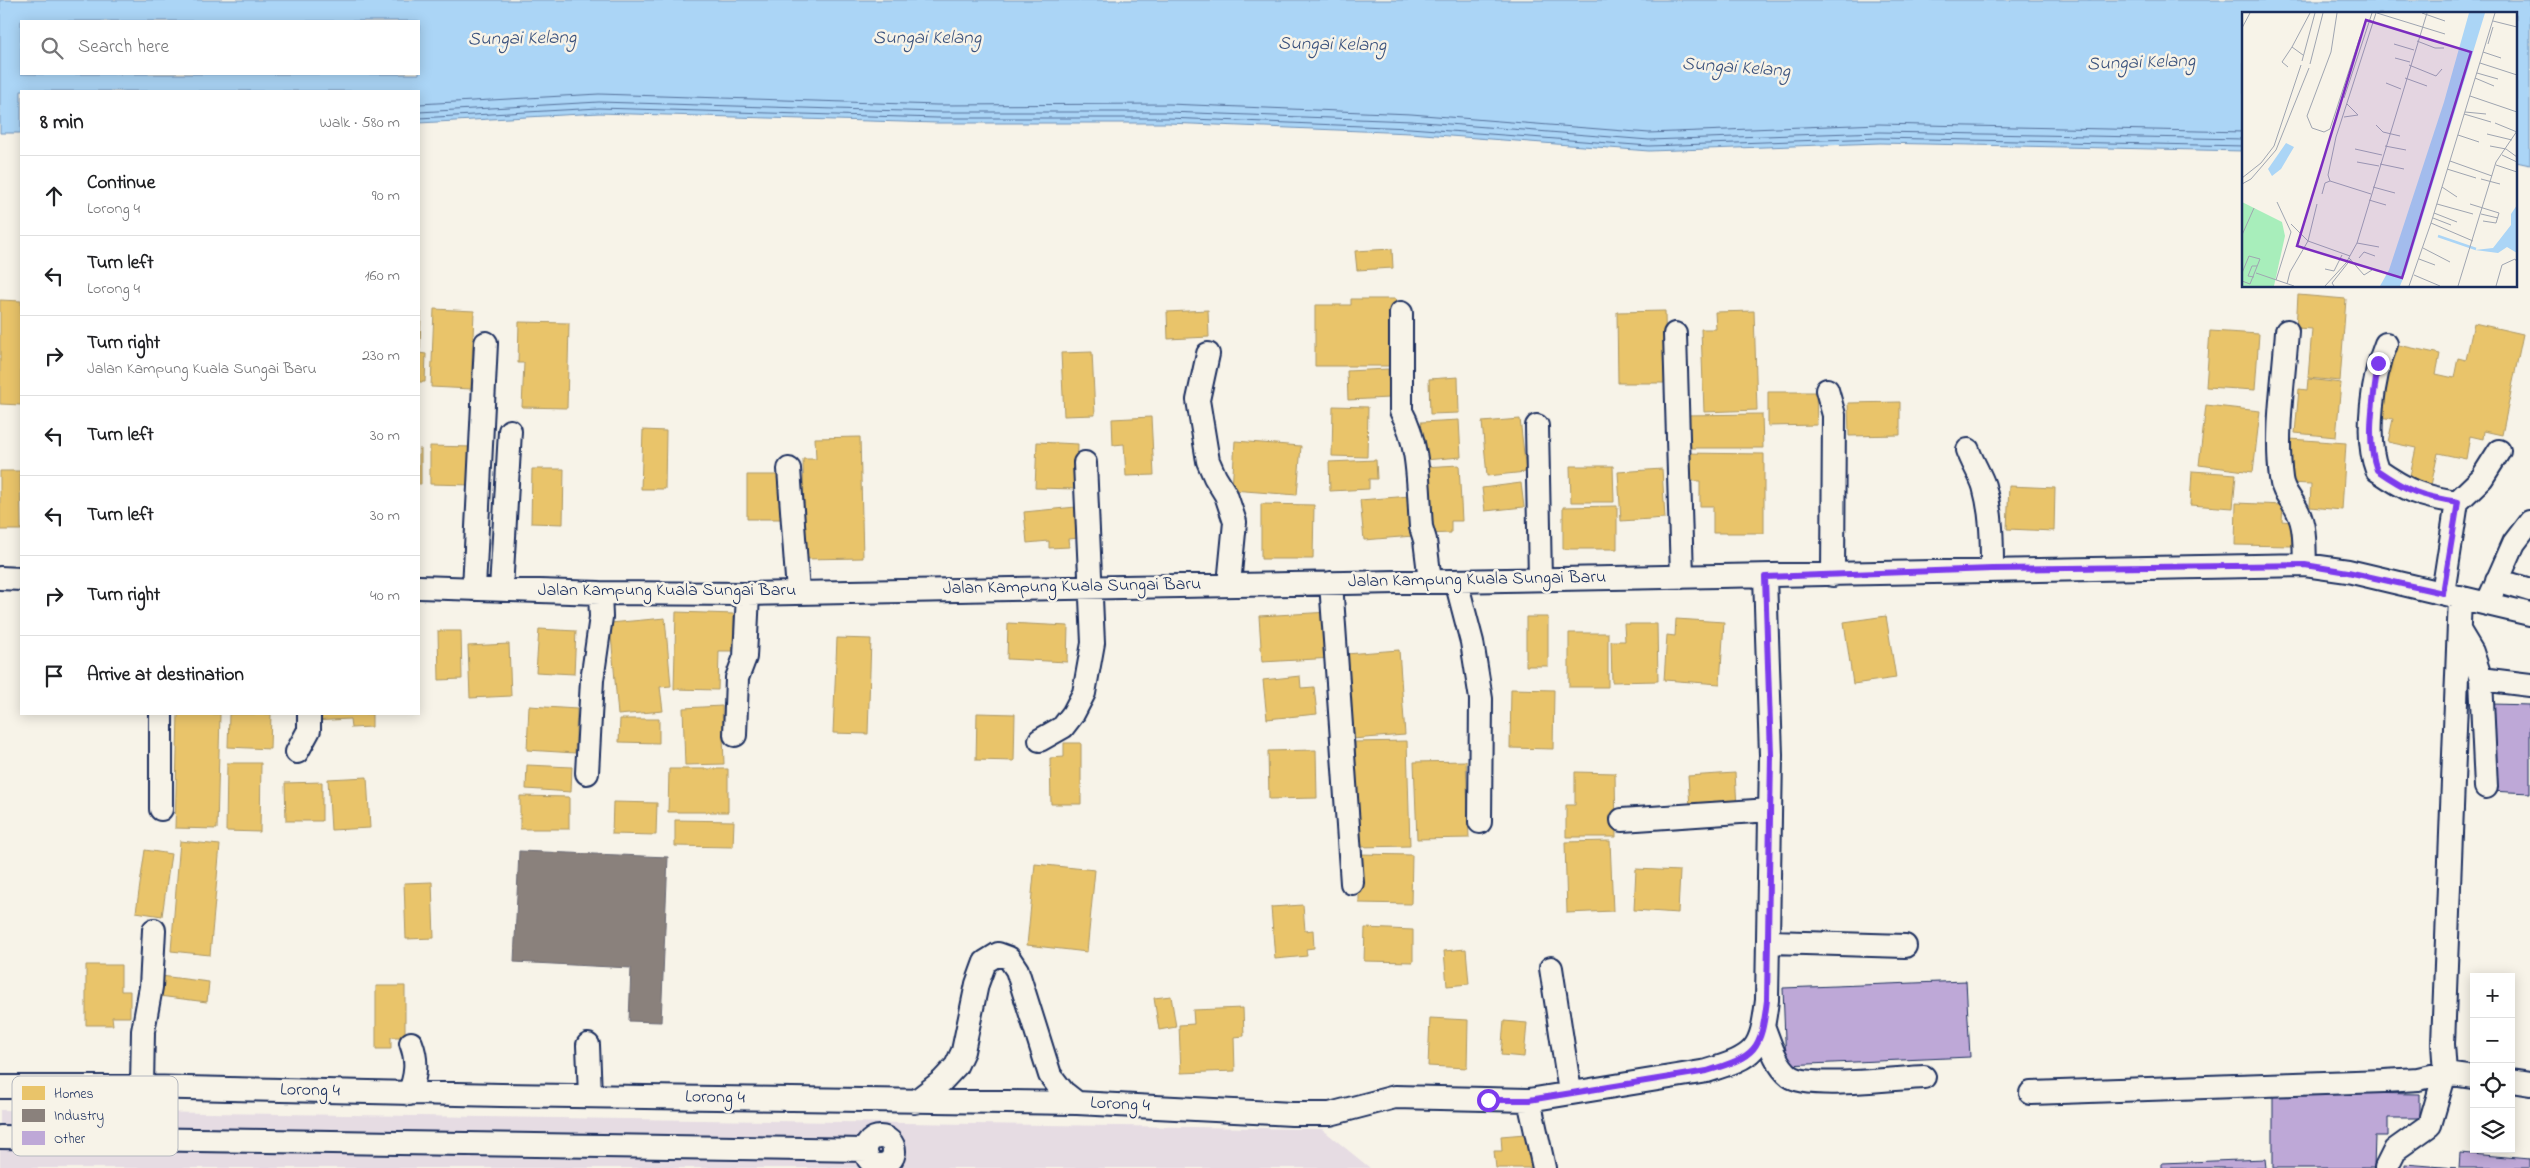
<!DOCTYPE html>
<meta charset="utf-8">
<style>
body{margin:0;font-family:"Indie Flower",sans-serif;background:#f2f2f2;color:#202124}
.controls{position:absolute;right:15px;bottom:15px;display:grid;overflow:hidden;border-radius:0px;box-shadow:0 2px 12px #0003}
.controls button{width:45px;height:45px;display:grid;place-items:center;padding:0;border:0;border-bottom:1px solid #e0e0e0;background:#fff;color:#202124;font:25px sans-serif}
.stop{position:absolute;width:15px;height:15px;margin:-11px;border:4px solid #7c3aed;border-radius:50%;background:#fff}
.stop.end{background:#7c3aed;border-color:#fff;box-shadow:0 1px 5px #0008}
.list{margin:0;padding:0;list-style:none}
h2{display:flex;justify-content:space-between;align-items:center;height:65px;margin:0;padding:0 20px;font-size:21px}
h2 small{font-size:16px;font-weight:400;color:#757577}
.list li{display:grid;grid-template-columns:32px 1fr auto;gap:15px;align-items:center;box-sizing:border-box;height:80px;padding:0 20px;border-top:1px solid #e0e0e0}
.list b{display:block;font-size:19px;white-space:nowrap}
.list p{margin:0;font-size:16px;white-space:nowrap;color:#757577}
.list em{font-size:16px;font-style:normal;color:#757577}
.icon{flex:none;width:28px;height:28px;fill:none;stroke:currentColor;stroke-width:2;stroke-linecap:round;stroke-linejoin:round}
.map{position:relative;flex:none;width:2530px;height:1168px;overflow:hidden}
.search{position:absolute;background:#fff;box-shadow:0 2px 12px #0003;left:20px;top:20px;width:400px;height:55px;display:flex;align-items:center;gap:12px;box-sizing:border-box;padding:0 18px;border-radius:0px;color:#757577;font-size:19px}
.panel{position:absolute;background:#fff;box-shadow:0 2px 12px #0003;left:20px;top:90px;width:400px;height:625px;border-radius:0px}
.map>svg:first-child{display:block}
.built{fill:#e6dce3}
.water{fill:#abd5f6;stroke:#7193b9;fill-rule:evenodd}
.homes{fill:#e9c46a;stroke:#ab9766}
.industry{fill:#8a817c;stroke:#696873}
.lines{fill:none;stroke-linecap:round;stroke-linejoin:round}
.shore{stroke:#55719b;stroke-width:1}
.building{fill:#bea8d7;stroke:#1b2f5e}
.minor-casing{stroke:#1b2f5e;stroke-width:26}
.minor{stroke:#f7f3e8;stroke-width:22}
.route{stroke:#7c3aed;stroke-width:6}
.labels{text-anchor:middle;dominant-baseline:central;stroke-width:5;stroke-linejoin:round;paint-order:stroke}
.street-label{font-size:18px;fill:#1b2f5e;stroke:#f7f3e8}
.water-label{font-size:19px;font-style:italic;fill:#38507c;stroke:#f7f3e8}
.inset-river{fill:none;stroke:#abd5f6;stroke-width:2.5}
.inset-road{fill:none;stroke:#9fa5b1;stroke-width:1}
.view{fill:#7b2cbf;fill-opacity:0.15;stroke:#7b2cbf;stroke-width:2.5}
.inset-edge{fill:none;stroke:#1b2f5e;stroke-width:2.5}
.key{fill:#f7f3e8;stroke:#b5b8bf;stroke-width:1}
.key-label{font-size:14px;fill:#1b2f5e}
</style>
<div class="map">
<svg width="2530" height="1168" viewBox="0 0 2530 1168">
<rect width="100%" height="100%" fill="#f7f3e8"/>
<filter id="ink" filterUnits="userSpaceOnUse"><feTurbulence type="fractalNoise" baseFrequency=".02" numOctaves="2"/><feDisplacementMap in="SourceGraphic" scale="10" xChannelSelector="R" yChannelSelector="G"/><feConvolveMatrix kernelMatrix="1 2 1 2 8 2 1 2 1" color-interpolation-filters="sRGB"/></filter>
<g filter="url(#ink)">
<!-- built -->
<path class="built" d="M0 1110 1322 1129 1370 1168H0Z"/>
<!-- water -->
<path class="water" d="M0 0H2530V165L2516 162V14H2244V151L1880 143 1649 151 1410 133 1168 123H937L599 113 419 123V91H21V133H0ZM21 21H419V74H21Z"/>
<!-- homes -->
<path class="homes" d="M1392 249 1393 268 1357 270 1355 251Z
M2298 295 2346 299 2340 381 2308 378 2312 329 2296 328Z
M1351 299H1396V366H1315V305H1351Z
M0 300 21 301V405L0 404Z
M434 309 474 311 471 389 431 387Z
M1208 310 1209 337 1168 339 1167 312Z
M1665 311 1666 383H1618L1617 312Z
M1754 311 1757 410 1704 412 1701 329H1716L1715 312Z
M419 312H421L420 349H419Z
M519 322 569 323 567 408 522 407 524 363H518Z
M2474 323 2523 334 2502 435 2484 431 2483 439 2470 436 2466 459 2438 453 2430 490 2408 485 2416 448 2388 442 2393 419 2379 417 2394 344 2440 354 2436 374 2454 378 2458 358 2466 360Z
M2210 331 2259 334 2255 390 2206 387Z
M1092 352 1095 415 1064 416 1061 353Z
M419 353 426 354 425 382H419Z
M1388 369 1389 398 1348 400 1347 371Z
M1458 377 1459 413 1430 414 1429 379Z
M2308 379 2341 383 2336 437 2295 433 2299 389 2307 390Z
M1768 392H1816L1817 425 1768 426Z
M1900 402V435L1849 436 1848 403Z
M2206 405 2260 411 2253 472 2199 465Z
M1333 406 1368 407 1367 457 1332 456Z
M1762 414 1763 448H1684V415Z
M1151 417 1154 475 1126 476 1124 444 1113 445 1112 419Z
M1520 419 1526 472 1487 476 1482 422Z
M1459 420 1461 457 1424 460 1421 422Z
M643 430 666 431 665 489H641Z
M860 437 863 558 805 559 803 459H816L815 438Z
M2290 439 2346 443 2342 510 2310 507 2311 484 2287 483Z
M1235 441 1301 446 1297 495 1232 490Z
M1037 442 1078 444 1077 489 1035 488Z
M430 446 472 447V485L430 484Z
M419 449H421V484H419Z
M1684 453 1764 454V533H1713V506H1700V481H1684Z
M1376 460 1377 479H1369V489L1330 491 1329 462Z
M1459 465 1462 521H1451V533L1426 534 1423 467Z
M1570 466H1613L1614 502H1571Z
M532 469H564L563 524 531 523Z
M1662 469 1665 518 1621 521 1618 472Z
M0 471H20L21 530H0Z
M2192 471 2236 474 2233 508 2190 505Z
M747 475H786V519H747Z
M1521 483 1524 507 1485 511 1482 488Z
M2009 486 2055 488 2054 531 2007 529Z
M1410 496 1413 536 1364 540 1360 500Z
M2236 503 2283 505 2282 521 2292 522V546L2235 545Z
M1261 504 1314 505 1313 559H1261Z
M1617 506V549H1563V507Z
M1076 507 1079 538 1068 539 1069 547 1049 548V541L1027 543 1024 512Z
M676 612 734 614 733 651H719L718 690 674 689Z
M1330 612 1333 658 1262 662 1259 616Z
M1886 616 1896 678 1853 684 1844 622Z
M1526 617H1548V666H1526Z
M665 618 671 686 660 687 663 711 618 715 610 623Z
M1676 619 1724 622 1720 684 1664 680 1667 635 1675 636Z
M1008 623 1068 626 1067 662 1007 659Z
M1624 624H1657L1658 681 1612 682 1611 641H1625Z
M539 629 576 631 574 674 536 672Z
M438 631H461L462 679 439 680Z
M1569 633H1608V687H1569Z
M837 638 871 639 868 734 833 733Z
M509 644 511 696 470 698 468 646Z
M1399 650 1405 735 1352 739 1346 654Z
M1300 676 1301 688 1314 687 1317 714 1267 719 1263 680Z
M1511 689 1554 690 1553 749 1510 748Z
M529 706 577 709 575 753 527 750Z
M722 706 724 764 685 765 683 708Z
M977 713 1015 714 1014 761 976 760Z
M178 714H220L217 829 175 828Z
M229 714H271L270 749 228 747Z
M312 714H372V727L351 728 350 719 312 721Z
M620 719H659V743L619 742Z
M1407 741 1410 846 1358 847 1355 742Z
M1064 743H1081V804H1051L1050 758 1064 757Z
M1316 750 1317 798 1269 799 1268 751Z
M1466 761 1469 838 1417 839 1414 762Z
M227 763H261L260 832 226 831Z
M527 765 572 767 571 792 526 789Z
M669 769H728V812H668Z
M1575 772 1615 773 1616 837H1566V805H1575Z
M1735 773 1737 806 1690 808 1688 776Z
M367 777 370 828 331 830 328 779Z
M322 782V821H286L285 783Z
M520 796 569 797V829H520Z
M613 802 657 803 656 835 612 834Z
M675 820 734 821 733 847 675 846Z
M180 841 220 845 210 955 171 951Z
M1610 841 1613 911 1567 913 1565 842Z
M145 850 171 854 162 916 136 912Z
M1359 854 1412 855 1411 904 1359 903Z
M1035 864 1095 870 1087 952 1027 945Z
M1636 869 1680 871 1678 913 1634 910Z
M432 882 434 938 406 939 404 883Z
M1303 905 1305 931 1313 930 1314 948 1306 949 1307 956 1275 959 1271 907Z
M1365 928 1413 930V962L1364 961Z
M1466 949 1469 984 1447 986 1444 951Z
M86 965H121V991H130V1017H112L113 1025H86Z
M161 976 209 982 207 1002 159 996Z
M376 986H405V1037H391V1049H376Z
M1171 996 1176 1027 1159 1030 1154 998Z
M1243 1008 1244 1036 1234 1037 1235 1071 1181 1073 1179 1025 1194 1024 1193 1010Z
M1430 1018 1468 1020 1467 1068 1428 1066Z
M1504 1021 1527 1023 1524 1057 1501 1055Z
M1525 1134 1527 1148 1532 1147 1534 1168H1496L1494 1151H1502L1501 1136Z"/>
<!-- industry -->
<path class="industry" d="M519 851 668 857 661 1022 629 1021 631 968 514 962Z"/>
<g class="lines">
<!-- shore -->
<path class="shore" d="M419 104 599 94 937 105 1169 104 1411 114 1649 133 1879 124 2244 132
M419 112 599 102 937 112H1168L1411 121 1649 140 1880 132 2244 139
M419 118 599 108 937 118H1168L1410 128 1649 146 1880 138 2244 146"/>
</g>
<!-- building -->
<path class="building" d="M2492 704 2530 705V793L2489 791Z
M1966 981 1970 1057 1786 1065 1783 988Z
M2273 1092 2420 1094V1118H2388V1136H2375L2374 1168H2273Z
M2460 1153 2530 1159V1168H2459Z
M2265 1159 2266 1168H2162V1163Z
M2405 1164 2456 1168H2405Z"/>
<g class="lines">
<!-- minor casing -->
<g class="minor-casing">
<path id="minor" d="M1401 313V411C1420 445 1418 488 1421 527L1425 540 1430 581
M2287 331C2284 378 2275 432 2281 478 2282 492 2293 500 2298 512 2306 528 2304 548 2305 565
M1675 334 1682 577
M2386 344C2373 376 2364 437 2377 470 2409 492 2420 496 2457 502
M1208 354 1198 400 1208 461 1215 477 1226 495 1235 522 1229 584
M1827 390 1834 415 1833 575
M1537 426 1540 579
M1968 450C1972 462 1981 476 1984 486 1992 514 1992 541 1992 569
M789 469 798 592
M0 578 21 579
M2497 580 2530 590
M1456 581 1472 642 1481 699 1480 822
M1331 583 1352 883
M419 587 600 593 748 594 2305 565 2348 571 2530 614
M474 589 486 343
M501 590 510 431
M2443 593 2457 502 2482 478 2499 451
M2487 604 2514 543 2530 522
M2460 632 2472 652 2481 679 2486 787
M2481 679 2530 685
M735 735 737 678 745 657 748 594
M1040 740 1063 727 1073 714 1084 693 1093 643 1085 463
M297 752 309 730V714
M587 773 592 680 601 617 600 593
M161 809V714
M1622 820 1770 810
M1768 942 1905 946
M1551 968 1570 1092
M1764 1028C1770 1044 1776 1065 1790 1076 1809 1090 1897 1078 1924 1077
M588 1045 590 1096
M2511 1081 2530 1084
M0 1087H142L501 1095 1077 1103 1292 1114H1330L1395 1097 1529 1100 1707 1071C1756 1056 1761 1051 1767 1000L1771 755 1765 577
M142 1087 143 1031 151 987 154 930
M2031 1093 2384 1081 2418 1079 2445 1073 2443 1044 2460 597
M409 1094C416 1076 418 1061 411 1043
M1529 1100 1544 1168
M915 1102 942 1081 956 1066 963 1051 977 984 985 962 998 954 1009 958 1017 970 1050 1075 1063 1092 1077 1103
M866 1151a14 14 0 1 1 28 0a14 14 0 1 1-28 0Z
M0 1137 866 1150
M2386 1168 2395 1150 2430 1125 2445 1073 2474 1077"/>
</g>
<!-- minor -->
<use href="#minor" class="minor"/>
</g>
</g>
<g class="lines" filter="url(#ink)">
<!-- route -->
<path class="route" d="M1488 1100H1529L1707 1071C1756 1056 1761 1051 1767 1000L1771 755 1765 577 1992 569 2305 565 2348 572 2443 593 2458 502C2420 496 2409 492 2377 470 2365 438 2374 397 2378 363"/>
</g>
<g class="labels">
<!-- street labels -->
<g class="street-label">
<text transform="translate(1477 580) rotate(-1)">Jalan Kampung Kuala Sungai Baru</text>
<text transform="translate(1072 587) rotate(-1)">Jalan Kampung Kuala Sungai Baru</text>
<text x="667" y="591">Jalan Kampung Kuala Sungai Baru</text>
<text transform="translate(310 1091) rotate(1)">Lorong 4</text>
<text transform="translate(715 1098) rotate(1)">Lorong 4</text>
<text transform="translate(1120 1105) rotate(3)">Lorong 4</text>
</g>
<!-- water labels -->
<g class="water-label">
<text x="927" y="38">Sungai Kelang</text>
<text transform="translate(522 39) rotate(-1)">Sungai Kelang</text>
<text transform="translate(1332 45) rotate(1)">Sungai Kelang</text>
<text transform="translate(2141 63) rotate(-2)">Sungai Kelang</text>
<text transform="translate(1736 68) rotate(4)">Sungai Kelang</text>
</g>
</g>
<!-- overview -->
<g transform="translate(2242 12)">
<rect width="275" height="275" fill="#f7f3e8"/>
<path d="M0 190 40 210 43 224 32 274H0Z" fill="#a8eebb"/>
<path d="M227 1H243L164 259 158 274H138L147 258 202 90ZM44 131 52 135 39 157 30 164 26 157ZM275 193V241L265 235 256 241 233 238 251 236 269 213V202Z" fill="#abd5f6"/>
<path class="inset-river" d="M196 224 234 237"/>
<path class="inset-road" d="M95 1 89 40 65 104 70 116 82 120 88 117 118 25M135 1 203 22M180 1 203 9M251 9 275 15M0 16 8 1M175 29 193 36H202M152 32 172 38M246 32 251 15M241 40 259 46M61 43 50 35 68 1M153 46 168 50M60 49 73 1M238 51 275 63M68 52 81 1M167 53 194 64 200 57M46 55 40 50 50 35M235 61 256 67M163 66 185 74M233 66 252 74M144 71 159 77M228 84 275 100M102 86 130 1M223 100 244 102M222 102 249 110M102 105 116 103 105 92M253 111 275 120M134 113 141 120 158 124M245 122 270 128M216 123 237 130M143 134 164 138M248 134 264 137 275 145M113 137 140 143M260 143 275 150M208 149 250 164M115 150 137 154M138 152 162 157M254 153 275 160M205 157 234 166M0 166 19 151 32 134 59 53M239 167 258 172M0 172 9 167 34 138 67 56M131 175 153 181M200 175 215 185M80 182 83 171 88 169M129 182 88 169 86 163 94 125 134 1M127 188 144 193M75 192 66 229 108 244M195 192 231 202M228 192 257 201 254 211 241 209M192 201 215 210M239 202 256 206M191 206 209 213M189 211 231 229M0 223 12 196M115 231 137 235M181 236 208 250M107 246 122 263 130 258M117 246 122 240 133 244M177 247 193 253M83 257 92 259 100 243M0 261 7 244 18 247 8 272 0 269M14 261 52 274M172 263 198 274M12 265 6 264 10 254H15M34 268 49 220 35 190M45 272 48 260 66 229 49 212M83 274 104 251 115 231 185 1M92 274 90 271 109 247M167 274 189 211 253 1M216 274 254 150 275 119M254 274 260 253 273 247 275 250"/>
<path class="view" d="M124 8 229 40 160 266 55 234Z"/>
<rect width="275" height="275" class="inset-edge"/>
</g>
<!-- legend -->
<rect x="12" y="1076" width="166" height="80" rx="8" class="key"/>
<rect x="22" y="1086" width="23" height="14" fill="#e9c46a"/>
<rect x="22" y="1109" width="23" height="13" fill="#8a817c"/>
<rect x="22" y="1131" width="23" height="14" fill="#bea8d7"/>
<g class="key-label">
<text x="54" y="1098">Homes</text>
<text x="54" y="1120">Industry</text>
<text x="54" y="1143">Other</text>
</g>
</svg>
<div class="controls">
<button>+</button>
<button>−</button>
<button><svg class="icon" aria-label="locate" viewBox="0 0 24 24"><circle cx="12" cy="12" r="6"/><path d="M12 2v4M12 18v4M2 12h4M18 12h4"/></svg></button>
<button><svg class="icon" aria-label="layers" viewBox="0 0 24 24"><path d="M12 4l9 5-9 5-9-5zM3 14l9 5 9-5"/></svg></button>
</div>
<div class="stop" style="left:1488px;top:1100px"></div>
<div class="stop end" style="left:2378px;top:363px"></div>
<div class="search"><svg class="icon" aria-label="search" viewBox="0 0 24 24"><circle cx="10" cy="10" r="6"/><path d="M15 15l6 6"/></svg>Search here</div>
<section class="panel">
<h2>8 min<small>Walk · 580 m</small></h2>
<ul class="list">
<li><svg class="icon" aria-label="ahead" viewBox="0 0 24 24"><path d="M12 20V5M6 11l6-6 6 6"/></svg><div><b>Continue</b><p>Lorong 4</p></div><em>90 m</em></li>
<li><svg class="icon" aria-label="left" viewBox="0 0 24 24"><path d="M17 20v-9H6M10 6l-5 5 5 5"/></svg><div><b>Turn left</b><p>Lorong 4</p></div><em>160 m</em></li>
<li><svg class="icon" aria-label="right" viewBox="0 0 24 24"><path d="M7 20v-9h11M14 6l5 5-5 5"/></svg><div><b>Turn right</b><p>Jalan Kampung Kuala Sungai Baru</p></div><em>230 m</em></li>
<li><svg class="icon" aria-label="left" viewBox="0 0 24 24"><path d="M17 20v-9H6M10 6l-5 5 5 5"/></svg><div><b>Turn left</b></div><em>30 m</em></li>
<li><svg class="icon" aria-label="left" viewBox="0 0 24 24"><path d="M17 20v-9H6M10 6l-5 5 5 5"/></svg><div><b>Turn left</b></div><em>30 m</em></li>
<li><svg class="icon" aria-label="right" viewBox="0 0 24 24"><path d="M7 20v-9h11M14 6l5 5-5 5"/></svg><div><b>Turn right</b></div><em>40 m</em></li>
<li><svg class="icon" aria-label="arrive" viewBox="0 0 24 24"><path d="M6 21V4h12l-3 4 3 4H6"/></svg><div><b>Arrive at destination</b></div></li>
</ul>
</section>
</div>
